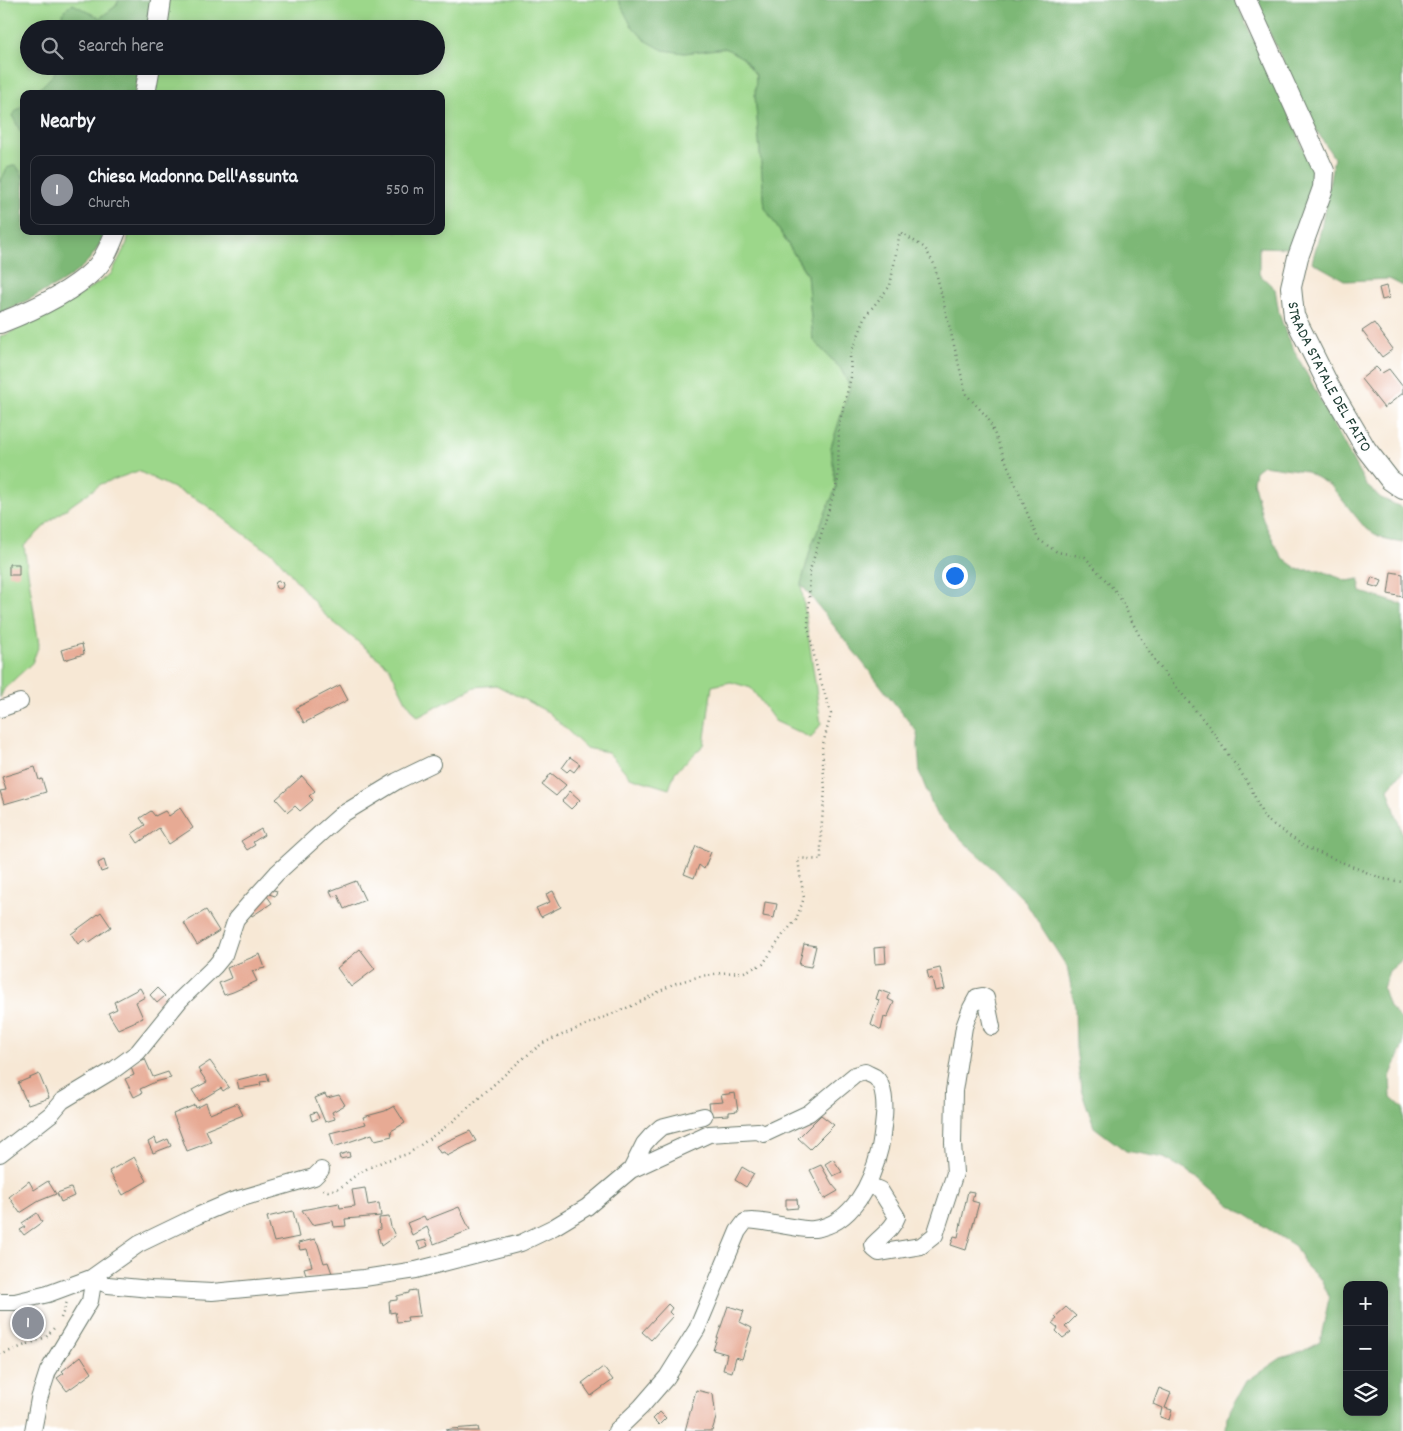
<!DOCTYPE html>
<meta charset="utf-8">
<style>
body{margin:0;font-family:Dekko,sans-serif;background:#20242c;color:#f1f3f6}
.controls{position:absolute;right:15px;bottom:15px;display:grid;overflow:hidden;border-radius:10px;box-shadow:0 2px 12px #0003}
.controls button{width:45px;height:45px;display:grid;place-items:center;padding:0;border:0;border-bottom:1px solid #363941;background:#171b24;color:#f1f3f6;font:25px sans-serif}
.you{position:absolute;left:954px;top:575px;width:18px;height:18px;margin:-12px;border:4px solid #fff;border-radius:50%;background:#1a73e8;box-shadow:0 0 0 8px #1a73e833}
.badge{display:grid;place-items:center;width:32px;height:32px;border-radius:50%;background:#8c9099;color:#fff;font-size:16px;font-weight:700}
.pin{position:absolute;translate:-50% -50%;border:2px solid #fff;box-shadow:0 1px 5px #0006}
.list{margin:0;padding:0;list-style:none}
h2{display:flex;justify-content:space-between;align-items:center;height:65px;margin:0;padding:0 20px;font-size:21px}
h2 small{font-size:16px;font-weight:400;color:#9ea1a6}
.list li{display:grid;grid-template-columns:32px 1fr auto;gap:15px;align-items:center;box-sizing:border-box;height:70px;margin:0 10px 10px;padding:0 10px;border:1px solid #363941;border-radius:10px}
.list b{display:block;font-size:19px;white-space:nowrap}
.list p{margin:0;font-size:16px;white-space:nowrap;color:#9ea1a6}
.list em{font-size:16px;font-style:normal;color:#9ea1a6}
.icon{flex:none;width:28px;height:28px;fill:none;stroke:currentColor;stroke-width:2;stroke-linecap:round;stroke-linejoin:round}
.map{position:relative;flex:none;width:1403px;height:1431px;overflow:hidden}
.search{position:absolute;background:#171b24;box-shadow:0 2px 12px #0003;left:20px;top:20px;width:425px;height:55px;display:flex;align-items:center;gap:12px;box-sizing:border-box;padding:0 18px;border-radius:28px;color:#9ea1a6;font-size:19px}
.panel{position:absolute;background:#171b24;box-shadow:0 2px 12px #0003;left:20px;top:90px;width:425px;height:145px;border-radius:10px}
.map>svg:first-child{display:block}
.green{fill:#9cd78a;stroke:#5e8a5f}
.forest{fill:#7db876;stroke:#4e7a55;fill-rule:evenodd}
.building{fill:#e7aa94}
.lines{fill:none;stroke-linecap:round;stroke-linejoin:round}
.minor-casing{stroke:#6b796c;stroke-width:18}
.tertiary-casing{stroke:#6b796c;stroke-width:22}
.path{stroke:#6b796c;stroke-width:2.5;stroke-dasharray:1 4;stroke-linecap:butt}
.minor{stroke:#fff;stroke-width:16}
.tertiary{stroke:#fff;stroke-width:20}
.labels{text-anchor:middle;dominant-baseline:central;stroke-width:4.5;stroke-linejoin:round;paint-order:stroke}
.street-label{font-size:16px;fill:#1f3d34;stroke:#fff}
</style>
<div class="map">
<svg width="1403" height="1431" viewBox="0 0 1403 1431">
<rect width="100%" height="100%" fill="#fff"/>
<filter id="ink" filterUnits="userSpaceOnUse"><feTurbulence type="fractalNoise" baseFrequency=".02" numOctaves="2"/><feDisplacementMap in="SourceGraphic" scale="10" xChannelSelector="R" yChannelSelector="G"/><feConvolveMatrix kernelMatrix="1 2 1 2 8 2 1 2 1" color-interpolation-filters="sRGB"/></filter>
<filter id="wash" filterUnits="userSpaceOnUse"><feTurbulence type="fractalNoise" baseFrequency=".0096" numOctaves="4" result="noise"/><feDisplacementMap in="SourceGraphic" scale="20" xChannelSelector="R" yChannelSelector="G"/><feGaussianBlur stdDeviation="1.12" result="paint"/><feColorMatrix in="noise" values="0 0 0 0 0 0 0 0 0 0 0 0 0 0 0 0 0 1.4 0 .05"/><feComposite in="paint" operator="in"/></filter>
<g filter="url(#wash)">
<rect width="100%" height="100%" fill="#f7e8d5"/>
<!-- green -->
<path class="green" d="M0 0H119L116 6 100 18 61 19 66 29H29V66H57L54 74 34 94H24V104L12 115 22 133 24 131V178L16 165 7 168 0 183Z
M168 0H618L632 25 645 40 684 53 725 48 743 58 756 75 755 96 765 208 807 275 813 340 841 369 850 387 831 447 836 488 812 544 801 584 821 724 811 738 775 721 751 688 731 682 712 686 704 745 675 772 669 789 630 777 608 752 586 748 548 712 496 685 475 687 418 717 406 701 389 667 326 616 274 554 256 543 202 502 138 471 101 484 52 519 24 546 39 645 32 663 4 689 0 698V336L5 335 73 300 111 274 127 243 129 231H441V94H152L156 66H436V29H163Z"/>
<!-- forest -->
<path class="forest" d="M119 0H152L147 29H66L61 19 64 10 73 4 100 18 116 6Z
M618 0H1235L1293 123 1314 174 1315 186 1291 248 1259 247V274L1275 289 1279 313 1287 337 1366 485 1381 498 1403 508V543L1386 540 1366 529 1331 486 1305 471 1263 465 1255 471 1253 481 1263 520 1282 558 1299 570H1320L1347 581 1359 579 1361 592 1403 605V771L1388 789 1403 836 1402 866 1403 868V959L1389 971 1383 988 1389 1007 1403 1021V1045L1390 1077 1391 1097 1403 1108V1431H1226L1227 1417 1247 1381 1281 1358 1301 1352 1320 1342 1329 1298 1321 1280 1306 1266 1295 1246 1229 1204 1198 1177 1164 1158 1126 1151 1094 1127 1081 1089 1076 1048 1075 1007 1067 967 1024 900 996 871 966 844 936 814 920 774 917 732 801 584 812 544 836 488 831 447 850 387 841 369 813 340 807 274 765 208 755 96 756 75 743 58 725 48 684 53 663 50 645 40 631 25ZM1347 1285H1384V1412H1347Z
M1254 0H1403V286L1389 279 1346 281 1312 262 1321 229 1334 158 1313 125Z
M57 66H140L135 94H34L54 74Z
M24 104V131L21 133 12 115Z
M16 165 24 178V231H105C95 264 68 280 39 294 26 301 14 308 0 313V183L7 168Z"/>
<g id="blocks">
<!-- building -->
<path class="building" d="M1386 286 1389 298 1382 300 1379 288Z
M1374 323 1393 349 1382 357 1362 331Z
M1376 367 1382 373 1389 369 1403 387V393L1384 408 1361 379Z
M9 564H19V575H9Z
M1391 572 1403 574V597L1388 594Z
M1372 577 1382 581 1379 588 1369 585Z
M275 585a4 4 0 1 1 8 0a4 4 0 1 1-8 0Z
M82 644 84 654 64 660 61 650Z
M340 685 348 700 304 723 296 708Z
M570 757 580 764 574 772 570 769 567 772 562 768Z
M35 767 39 780 42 779 46 792 4 804 0 791 6 790 2 777Z
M551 773 566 785 556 796 542 785Z
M302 776 315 791 309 796 313 800 300 811 295 806 288 812 276 799Z
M570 791 580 800 571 809 562 801Z
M180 808 193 828 169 844 159 828 138 843 132 834 145 825 140 818 151 811 155 816 165 811 169 816Z
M261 829 264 835 253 842 255 845 247 850 241 841Z
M696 846 711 852 704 869 699 865 694 878 684 874Z
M104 860 107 870 101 872 98 863Z
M356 881 365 900 344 909 338 895 333 897 330 891Z
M267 888 277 891 275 896 266 893Z
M553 891 561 907 541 917 536 908 550 902 546 894Z
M267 896 272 903 252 916 250 912Z
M765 902 777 904 774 918 763 916Z
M206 910 219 931 197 945 184 923Z
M101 912 111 927 88 943 85 939 78 944 71 934Z
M804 944 816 946 811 967 799 965Z
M885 947 886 963 875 964 874 948Z
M360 949 375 969 351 987 337 968Z
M260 954 265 968 252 971 257 981 233 992 224 995 219 983 231 978 227 968Z
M940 968 945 989 935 991 932 978 929 979 927 971Z
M140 988 145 997 136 1002 143 1018 118 1029 108 1013 117 1009 114 1002Z
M157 988 165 996 157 1003 150 995Z
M879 990 890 994 888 999 894 1002 887 1018 884 1017 881 1030 871 1024 879 1000 876 999Z
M145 1059 153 1077 168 1072 171 1078 155 1082 140 1089 142 1093 134 1097 125 1079 134 1075 130 1065Z
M210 1061 229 1087 223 1091 221 1088 199 1101 192 1090 207 1082 198 1069Z
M267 1073 269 1081 260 1082 261 1085 239 1089 237 1080Z
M39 1074 49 1098 28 1105 18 1083Z
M735 1093 738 1111 729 1112V1115L711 1116 709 1103 723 1102 721 1095Z
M325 1094 327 1098 339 1095 345 1105 332 1112 335 1119 325 1122 315 1098Z
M206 1103 210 1114 237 1103 243 1115 206 1130 211 1142 187 1151 173 1114 195 1105 196 1108Z
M394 1106 405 1123 391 1131 392 1136 375 1140 372 1134 334 1147 330 1133 366 1124 363 1117 385 1111Z
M316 1112 319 1118 312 1121 310 1114Z
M821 1115 834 1125 810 1149 798 1138Z
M470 1131 476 1141 447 1156 444 1152 440 1153 436 1146Z
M155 1138 157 1144 168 1139 171 1146 153 1153 148 1142Z
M349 1152 350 1157 340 1159 339 1155Z
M134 1157 147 1181 123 1195 109 1171Z
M833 1159 842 1172 833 1176 825 1164Z
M821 1165 832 1184 838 1191 824 1199 820 1191H821L810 1170Z
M742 1167 754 1174 746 1187 735 1180Z
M29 1181 34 1190 48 1181 56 1194 39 1201 20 1213 9 1197Z
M71 1188 74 1196 61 1202 57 1193Z
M365 1188 368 1205 379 1203 381 1216 345 1219 346 1226 334 1227 333 1221 312 1225 302 1210 339 1203 340 1208 355 1206 352 1190Z
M968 1191 974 1192 972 1201 979 1203 966 1250 951 1245 954 1236 958 1237Z
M786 1199H797L798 1208 786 1209Z
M459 1207 470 1230 434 1244 427 1227 412 1235 407 1223 424 1216 426 1220Z
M293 1211 299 1237 274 1242 267 1217Z
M37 1213 42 1222 24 1235 20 1230 25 1227 22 1223Z
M389 1217 391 1227 395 1236 381 1246 377 1230 380 1229 379 1218Z
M315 1239 318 1244 324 1263 328 1262 333 1276 307 1278 304 1268 312 1266 307 1249 300 1250 298 1243Z
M426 1240 428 1246 420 1249 417 1242Z
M416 1290 420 1316 407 1317 408 1321 397 1322 395 1312 390 1313 389 1301 397 1300V1296L409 1293V1291Z
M668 1304 672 1308 669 1312 673 1316 651 1340 642 1332Z
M728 1306 744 1311 740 1322 752 1328 742 1359 736 1357 732 1372 723 1370 727 1354 713 1350Z
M1066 1307 1076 1316 1065 1327 1071 1332 1063 1338 1056 1331 1058 1328 1052 1323 1057 1319 1055 1317Z
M31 1308 38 1334 25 1337 19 1312Z
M81 1356 92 1373 67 1391 57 1378 64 1373 62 1371Z
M603 1367 613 1380 591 1396 582 1383Z
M1159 1388 1171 1393 1165 1408 1172 1410 1169 1420 1160 1417 1162 1408 1153 1404Z
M696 1390 713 1394 716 1418 712 1431H685Z
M660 1412 666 1418 659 1425 653 1419Z
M478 1427 479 1431H446V1430L451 1429Z"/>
</g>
</g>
<g filter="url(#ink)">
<use href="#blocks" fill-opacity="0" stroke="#6b796c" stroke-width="1"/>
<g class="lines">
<!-- minor casing -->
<g class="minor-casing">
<path id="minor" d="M0 709 20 702
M0 1154 51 1114 62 1101 115 1069 138 1052 180 1000 215 966 224 955 236 919 249 904 277 873 323 831 341 815 397 781 432 764
M868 1185 880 1190 897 1217C893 1229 881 1236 873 1245L874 1249 879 1253 921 1246 935 1235 955 1173 953 1143 954 1091 964 1027 971 1008 977 997 982 996 986 998 992 1027
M0 1302H15L48 1294 91 1278 139 1244 197 1216 232 1201 314 1177 321 1170
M33 1431 39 1399 48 1371 90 1301 92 1289 91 1278 108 1285 151 1289 212 1292 364 1278 416 1270 521 1243 554 1227 587 1207 631 1170 644 1144 651 1136 661 1127 704 1116
M616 1431 641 1407 667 1377 697 1329 738 1231C740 1229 743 1224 745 1222 753 1217 800 1231 814 1229 853 1224 872 1182 880 1148 882 1138 883 1127 884 1117 885 1106 885 1085 875 1077 872 1075 868 1074 865 1072L855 1075 809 1113 764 1134 758 1131 709 1134 631 1170"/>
</g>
<!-- tertiary casing -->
<g class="tertiary-casing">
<g id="tertiary">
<path id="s1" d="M1246 0 1324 171 1323 188 1298 257 1291 287 1294 316 1329 386 1366 449 1390 480 1403 489"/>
<path d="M157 29 161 0"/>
<path d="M145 94 150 66"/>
<path d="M0 323C31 311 71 293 95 269 105 259 111 244 116 231"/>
</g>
</g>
<!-- path -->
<path class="path" d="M323 1189 328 1191 340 1188 352 1178 368 1168 384 1161 408 1154 451 1123 520 1061 543 1043 636 1004 673 984 701 976 721 973 744 972 763 964 783 935 796 920 804 898 800 875 798 858 821 860V831L825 790 822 748 831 714 817 669 808 627 810 570 838 480 839 424 851 377 850 355 867 314 890 286 900 232 925 248 934 264 966 394 988 418 1038 539 1057 552 1085 557 1118 594 1140 637 1158 665 1210 728 1250 786 1264 818 1305 847 1383 879 1403 882
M61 1318 67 1302
M0 1355 46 1337 55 1327"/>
<!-- minor -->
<use href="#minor" class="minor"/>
<!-- tertiary -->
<use href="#tertiary" class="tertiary"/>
</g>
</g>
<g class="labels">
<!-- street labels -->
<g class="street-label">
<text stroke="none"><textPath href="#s1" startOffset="408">STRADA STATALE DEL FAITO</textPath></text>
</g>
</g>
</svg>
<div class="controls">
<button>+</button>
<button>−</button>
<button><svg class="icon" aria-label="layers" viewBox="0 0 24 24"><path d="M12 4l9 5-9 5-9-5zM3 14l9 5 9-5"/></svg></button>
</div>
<div class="you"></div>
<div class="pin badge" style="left:28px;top:1323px">1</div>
<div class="search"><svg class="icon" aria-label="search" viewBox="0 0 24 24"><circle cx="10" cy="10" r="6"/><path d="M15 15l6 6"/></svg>Search here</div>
<section class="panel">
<h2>Nearby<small></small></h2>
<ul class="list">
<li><span class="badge">1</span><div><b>Chiesa Madonna Dell'Assunta</b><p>Church</p></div><em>550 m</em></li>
</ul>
</section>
</div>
